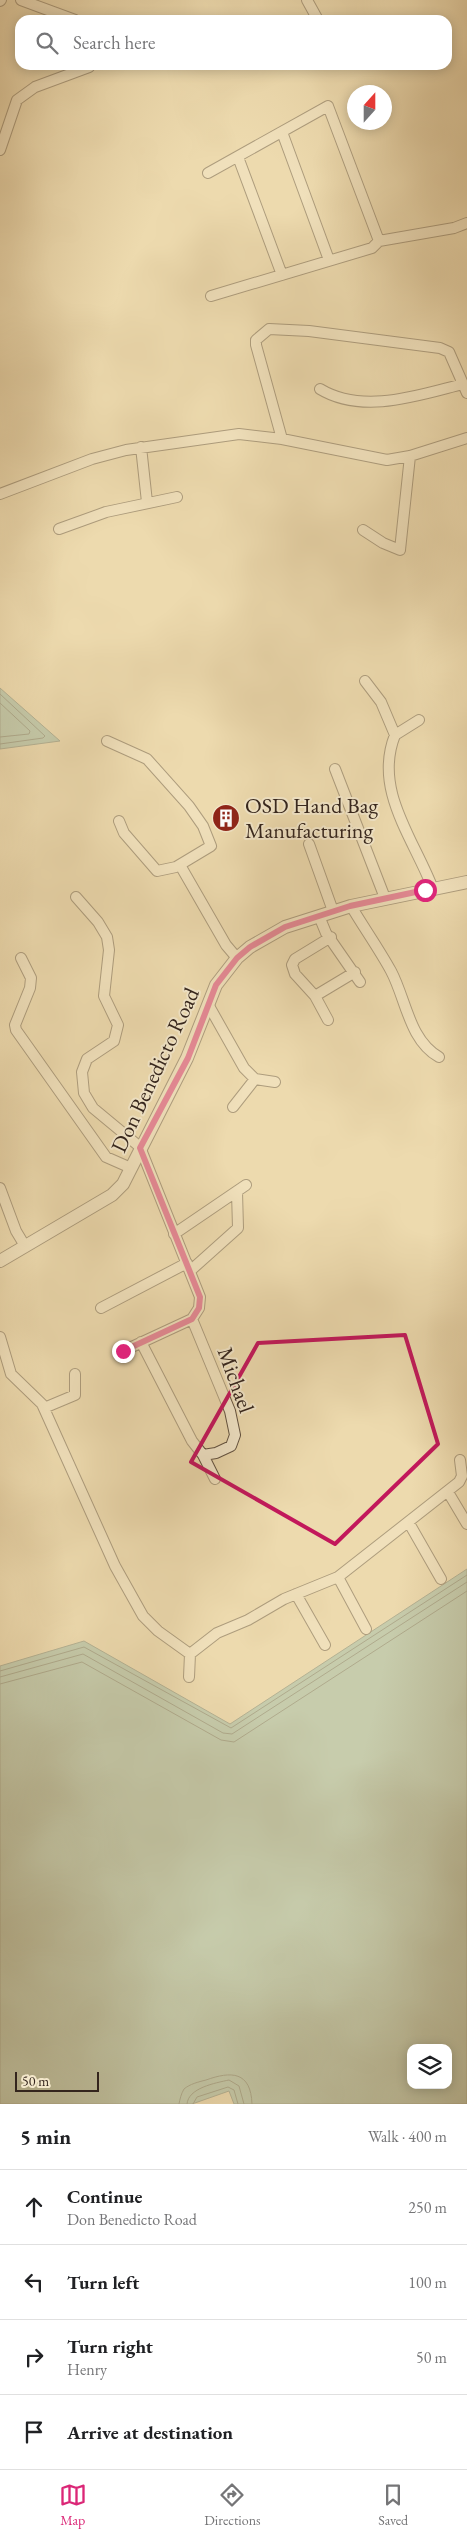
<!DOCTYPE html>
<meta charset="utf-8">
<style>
body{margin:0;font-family:"EB Garamond",serif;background:#f2f2f2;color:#202124}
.controls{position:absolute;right:15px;bottom:15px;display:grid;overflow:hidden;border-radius:10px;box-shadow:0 2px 12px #0003}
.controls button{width:45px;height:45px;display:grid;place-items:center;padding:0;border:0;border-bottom:1px solid #e0e0e0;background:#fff;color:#202124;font:25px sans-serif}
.compass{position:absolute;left:347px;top:85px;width:45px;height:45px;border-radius:50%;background:#fff;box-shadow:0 2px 12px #0003;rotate:21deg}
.scale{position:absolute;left:15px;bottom:12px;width:84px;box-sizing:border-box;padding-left:5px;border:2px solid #34251d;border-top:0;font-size:14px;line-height:18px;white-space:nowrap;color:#34251d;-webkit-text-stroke:4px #f3e7ca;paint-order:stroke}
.stop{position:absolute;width:15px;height:15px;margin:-11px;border:4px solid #db2777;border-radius:50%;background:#fff}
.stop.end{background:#db2777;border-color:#fff;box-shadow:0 1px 5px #0008}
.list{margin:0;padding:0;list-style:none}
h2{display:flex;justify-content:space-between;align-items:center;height:65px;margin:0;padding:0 20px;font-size:21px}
h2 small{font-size:16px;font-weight:400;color:#757577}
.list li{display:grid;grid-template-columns:32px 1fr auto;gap:15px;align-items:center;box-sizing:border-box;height:75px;padding:0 20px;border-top:1px solid #e0e0e0}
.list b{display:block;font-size:19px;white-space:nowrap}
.list p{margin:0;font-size:16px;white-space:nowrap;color:#757577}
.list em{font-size:16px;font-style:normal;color:#757577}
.icon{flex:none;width:28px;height:28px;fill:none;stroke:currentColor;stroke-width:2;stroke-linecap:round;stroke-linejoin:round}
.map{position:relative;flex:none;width:467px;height:2104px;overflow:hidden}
.search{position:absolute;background:#fff;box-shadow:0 2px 12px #0003;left:15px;right:15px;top:15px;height:55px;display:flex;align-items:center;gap:12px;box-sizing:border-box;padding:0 18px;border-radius:15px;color:#757577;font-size:19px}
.sheet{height:365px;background:#fff}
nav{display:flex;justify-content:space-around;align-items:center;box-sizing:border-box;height:70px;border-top:1px solid #e0e0e0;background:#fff;font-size:14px;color:#757577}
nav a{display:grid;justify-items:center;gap:2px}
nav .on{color:#db2777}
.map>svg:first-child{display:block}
.water{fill:#99bba9;stroke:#717f71;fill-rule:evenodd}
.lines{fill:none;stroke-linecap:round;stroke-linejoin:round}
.shore{stroke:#667063;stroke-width:1}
.minor-casing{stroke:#625241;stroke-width:12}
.tertiary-casing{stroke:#625241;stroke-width:14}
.minor{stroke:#f3e7ca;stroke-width:10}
.tertiary{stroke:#f3e7ca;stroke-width:12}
.route{stroke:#db2777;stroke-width:6}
.marked{fill:none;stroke:#c2185b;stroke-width:4;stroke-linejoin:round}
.labels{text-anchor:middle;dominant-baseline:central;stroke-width:4;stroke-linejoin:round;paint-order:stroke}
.poi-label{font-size:22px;fill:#34251d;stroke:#f3e7ca;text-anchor:start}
.street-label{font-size:22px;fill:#34251d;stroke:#f3e7ca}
</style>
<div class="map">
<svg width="467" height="2104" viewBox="0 0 467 2104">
<rect width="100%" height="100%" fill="#eddaae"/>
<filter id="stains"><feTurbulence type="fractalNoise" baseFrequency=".004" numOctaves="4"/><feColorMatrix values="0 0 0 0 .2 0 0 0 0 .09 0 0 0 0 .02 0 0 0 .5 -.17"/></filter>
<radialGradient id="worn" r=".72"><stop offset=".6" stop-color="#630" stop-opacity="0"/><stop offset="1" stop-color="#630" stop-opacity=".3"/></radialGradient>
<!-- water -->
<path class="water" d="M0 688 60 741 0 749Z
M467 1569V2104H234L229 2091 192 2104H0V1666L84 1641 230 1724ZM411 2048H448V2085H411Z"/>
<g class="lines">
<!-- shore -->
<path class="shore" d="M0 694 45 736 43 738 0 744
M0 703 30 731 29 734 0 737
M0 1671 84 1647 231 1728 467 1575
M0 1677 83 1654 223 1733 232 1734 467 1582
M0 1684 82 1662 221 1740 234 1742 467 1591
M179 2104C180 2099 181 2094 184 2089 190 2084 198 2082 206 2080 231 2071 251 2071 252 2104
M187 2104C188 2088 215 2083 229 2080L239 2086 244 2104
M193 2104 197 2097 228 2087 234 2090 238 2104"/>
<!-- minor casing -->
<g class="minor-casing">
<path id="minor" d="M21 0 75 20
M307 0 318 20
M0 1 1 0
M282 132 329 260
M0 150 17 100 35 87 89 67V65
M238 157 282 275
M208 173 328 106 379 241
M211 296 372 248 379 241 454 228 467 223
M320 389C363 415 419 395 463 384
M282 439 256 345V340L269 329 309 331 440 348 449 352 467 393
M141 447 147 502
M0 494 92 459 126 450 239 434 282 439 387 460 410 456 467 438
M59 529 106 512 177 497
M363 530 383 543 400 550 410 456
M365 681 381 702 395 735
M419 720 395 735C373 790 414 839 433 889
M107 741 147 759 189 806 203 826 211 846 176 867 157 871 124 833 119 821
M335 769 385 898
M309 844 333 911
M180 865 226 945 237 958
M76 897 98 922 107 937 109 950 104 996 118 1025 114 1041 87 1059 82 1072 84 1093 93 1108 140 1147 200 1297 199 1308 192 1319 123 1351
M351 906C364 928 379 949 391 971 406 999 409 1040 439 1057
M319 916 326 933 360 982
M21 958 31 978 30 988 15 1025 16 1030 106 1157 131 1168
M315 996 355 972
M209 1006 244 1068 255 1079 275 1082
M328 1020 315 996 295 974 292 965 295 959 331 937
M233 1107 255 1079
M0 1188 16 1231 25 1246
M174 1234 246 1185
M190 1271 238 1228 237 1192
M101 1308 187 1263
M0 1337 11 1374 42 1404 115 1566 143 1616 158 1631 190 1654
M141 1342 192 1441 203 1455 216 1453 231 1446 235 1435 230 1411 192 1319
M44 1408 75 1395V1374
M203 1455 215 1479
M448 1492 467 1524
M409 1523 441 1579
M338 1577 366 1629
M296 1594 325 1645
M189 1677 190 1654 217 1633 248 1620 284 1599 338 1577 459 1482 462 1476 460 1460"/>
</g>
<!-- tertiary casing -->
<g class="tertiary-casing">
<path id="tertiary" d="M0 1261 112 1195 123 1184 187 1058 216 985 237 958 250 947 285 927 351 906 467 882"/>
</g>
<!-- minor -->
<use href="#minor" class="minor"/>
<!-- tertiary -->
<use href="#tertiary" class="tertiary"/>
</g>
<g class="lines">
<!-- route -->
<path class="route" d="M123 1351 192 1319 199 1308 200 1297 140 1148 188 1058 216 985 237 958 250 947 285 927 319 916 350 906 425 890"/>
</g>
<!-- marked area -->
<path d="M0 0H467V2104H0ZM405 1335 438 1444 335 1544 191 1462 258 1343Z" fill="#eddaae" fill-opacity=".55" fill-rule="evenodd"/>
<path class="marked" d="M405 1335 438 1444 335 1544 191 1462 258 1343Z"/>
<!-- icons -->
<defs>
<g id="building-disc" transform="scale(1.4375)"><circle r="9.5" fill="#8f2418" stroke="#f3e7ca"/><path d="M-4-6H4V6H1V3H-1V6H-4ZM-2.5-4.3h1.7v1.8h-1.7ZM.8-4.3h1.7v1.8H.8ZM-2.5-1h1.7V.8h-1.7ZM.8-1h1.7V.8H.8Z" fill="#fff"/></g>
</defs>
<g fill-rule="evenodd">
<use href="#building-disc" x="226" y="818"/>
</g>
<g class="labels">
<!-- poi labels -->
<g class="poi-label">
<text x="245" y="805">OSD Hand Bag<tspan x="245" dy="25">Manufacturing</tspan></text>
</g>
<!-- street labels -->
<g class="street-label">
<text transform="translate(155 1070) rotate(-65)">Don Benedicto Road</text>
<text transform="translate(236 1380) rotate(70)">Michael</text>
</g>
</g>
<rect width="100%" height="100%" filter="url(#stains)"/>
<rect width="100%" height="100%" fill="url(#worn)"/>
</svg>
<div class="controls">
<button><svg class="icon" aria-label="layers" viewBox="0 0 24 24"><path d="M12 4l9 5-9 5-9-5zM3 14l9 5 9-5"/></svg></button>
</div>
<svg class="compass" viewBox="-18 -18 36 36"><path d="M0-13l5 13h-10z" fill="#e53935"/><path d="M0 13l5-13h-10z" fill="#757577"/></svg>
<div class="scale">50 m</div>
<div class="stop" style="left:425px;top:890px"></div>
<div class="stop end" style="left:123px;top:1351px"></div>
<div class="search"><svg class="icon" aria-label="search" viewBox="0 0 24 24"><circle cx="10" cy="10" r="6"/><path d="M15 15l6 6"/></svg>Search here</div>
</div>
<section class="sheet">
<h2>5 min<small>Walk · 400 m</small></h2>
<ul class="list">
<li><svg class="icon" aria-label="ahead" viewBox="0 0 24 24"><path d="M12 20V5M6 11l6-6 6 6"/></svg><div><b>Continue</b><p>Don Benedicto Road</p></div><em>250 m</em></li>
<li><svg class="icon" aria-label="left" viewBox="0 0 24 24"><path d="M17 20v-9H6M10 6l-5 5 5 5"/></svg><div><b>Turn left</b></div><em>100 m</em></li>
<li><svg class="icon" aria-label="right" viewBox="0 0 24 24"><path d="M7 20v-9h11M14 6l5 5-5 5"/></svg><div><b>Turn right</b><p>Henry</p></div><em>50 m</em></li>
<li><svg class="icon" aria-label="arrive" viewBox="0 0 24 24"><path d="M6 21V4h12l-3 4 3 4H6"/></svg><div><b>Arrive at destination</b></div></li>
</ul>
</section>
<nav>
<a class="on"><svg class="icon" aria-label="map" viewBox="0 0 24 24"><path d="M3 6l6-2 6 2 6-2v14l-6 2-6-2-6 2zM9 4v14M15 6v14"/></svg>Map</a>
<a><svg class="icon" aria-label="directions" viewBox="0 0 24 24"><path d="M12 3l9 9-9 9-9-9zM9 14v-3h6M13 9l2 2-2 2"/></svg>Directions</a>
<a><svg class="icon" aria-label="saved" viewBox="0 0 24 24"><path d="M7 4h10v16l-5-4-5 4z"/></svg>Saved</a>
</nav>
